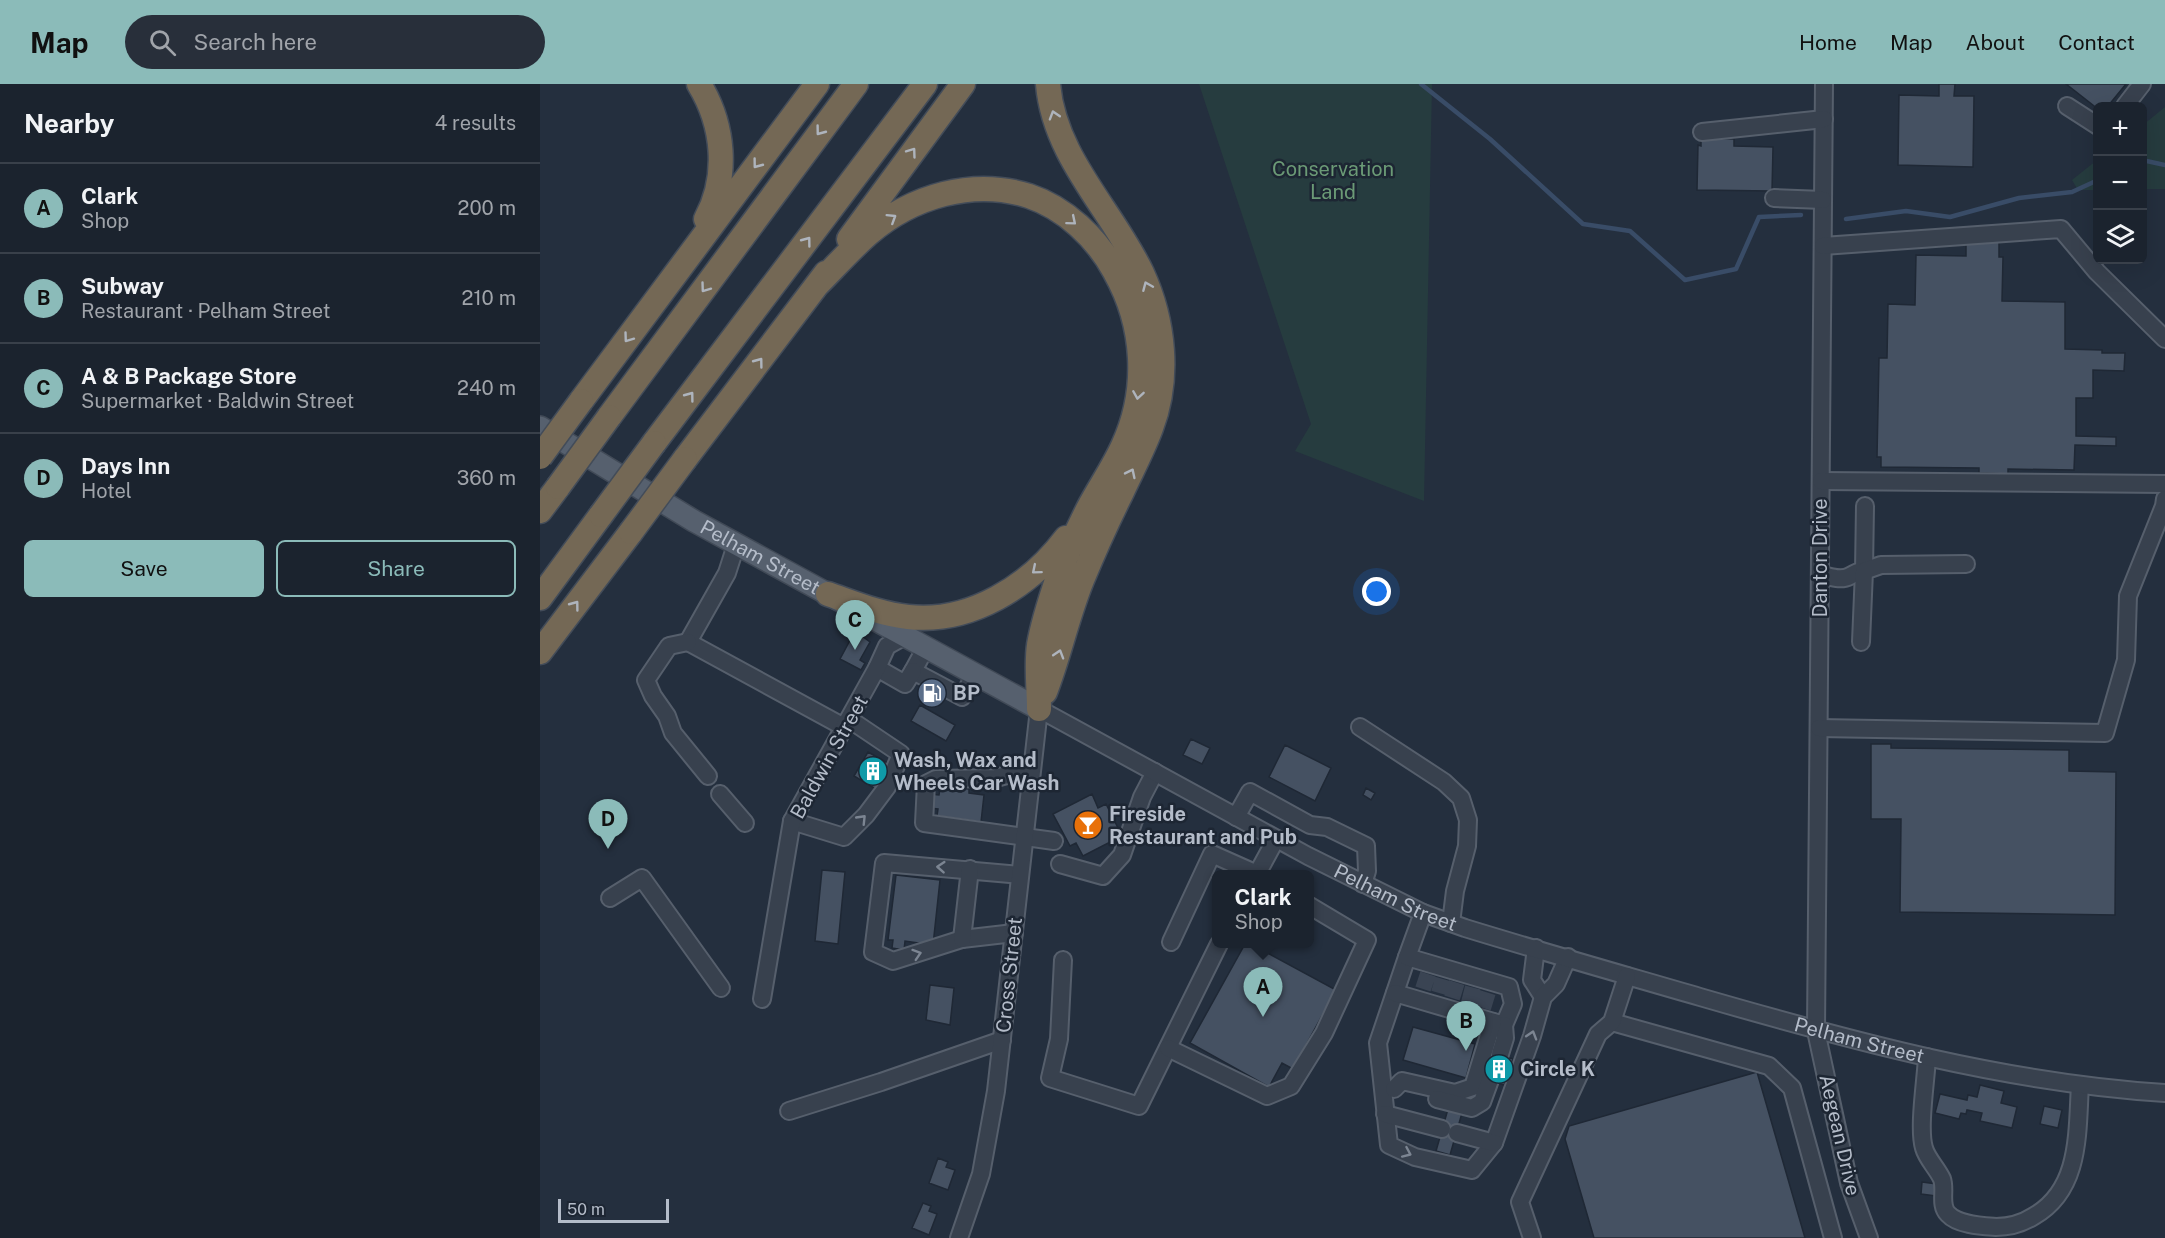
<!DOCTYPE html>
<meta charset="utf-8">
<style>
body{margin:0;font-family:"Public Sans",sans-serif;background:#282f3a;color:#f1f3f6}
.controls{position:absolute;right:18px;top:18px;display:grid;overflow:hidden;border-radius:9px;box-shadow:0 6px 24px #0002}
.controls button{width:54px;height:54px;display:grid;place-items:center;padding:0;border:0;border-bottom:2px solid #39404a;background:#1b232e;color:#f1f3f6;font:30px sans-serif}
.scale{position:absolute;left:18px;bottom:15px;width:111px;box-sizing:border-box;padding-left:6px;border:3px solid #b4bcc9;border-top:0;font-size:16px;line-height:21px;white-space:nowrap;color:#b4bcc9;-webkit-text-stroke:4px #1d2633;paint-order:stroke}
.you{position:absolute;left:837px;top:508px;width:21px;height:21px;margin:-15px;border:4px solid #fff;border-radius:50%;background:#1a73e8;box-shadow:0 0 0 9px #1a73e833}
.badge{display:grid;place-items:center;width:39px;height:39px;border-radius:50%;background:#8bbbb9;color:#111;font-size:20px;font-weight:700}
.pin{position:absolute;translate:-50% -50px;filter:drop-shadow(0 2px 3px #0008)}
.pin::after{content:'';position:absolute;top:32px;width:21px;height:18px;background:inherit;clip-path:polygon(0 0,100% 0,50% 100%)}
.popup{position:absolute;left:672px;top:786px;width:102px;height:78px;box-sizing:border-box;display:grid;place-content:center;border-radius:9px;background:#1b232e;filter:drop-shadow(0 2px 4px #0005);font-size:20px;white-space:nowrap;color:#a0a4aa}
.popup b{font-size:22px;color:#f1f3f6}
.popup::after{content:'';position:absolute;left:50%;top:100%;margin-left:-12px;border:12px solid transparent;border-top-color:#1b232e}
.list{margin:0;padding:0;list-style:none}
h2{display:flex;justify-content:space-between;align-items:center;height:78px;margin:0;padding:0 24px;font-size:26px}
h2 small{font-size:20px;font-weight:400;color:#a0a4aa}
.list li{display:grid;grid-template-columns:39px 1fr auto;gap:18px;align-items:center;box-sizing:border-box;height:90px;padding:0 24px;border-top:2px solid #39404a}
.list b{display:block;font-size:22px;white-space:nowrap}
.list p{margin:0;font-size:20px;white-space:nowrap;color:#a0a4aa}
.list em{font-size:20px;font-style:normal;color:#a0a4aa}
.actions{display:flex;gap:12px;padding:18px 24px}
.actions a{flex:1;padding:14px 0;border:2px solid #8bbbb9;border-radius:9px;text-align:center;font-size:21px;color:#8bbbb9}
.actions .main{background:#8bbbb9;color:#111}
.icon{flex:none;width:33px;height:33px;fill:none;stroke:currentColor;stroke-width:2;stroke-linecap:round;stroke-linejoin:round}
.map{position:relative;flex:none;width:1625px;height:1154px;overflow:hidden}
header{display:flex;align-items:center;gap:36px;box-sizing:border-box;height:84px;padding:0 30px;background:#8bbbb9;color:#111}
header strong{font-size:28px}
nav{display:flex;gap:33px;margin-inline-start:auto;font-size:21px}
.search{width:420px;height:54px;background:#282f3a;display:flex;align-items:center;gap:15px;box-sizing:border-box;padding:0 21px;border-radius:33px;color:#a0a4aa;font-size:22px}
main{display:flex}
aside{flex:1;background:#1b232e}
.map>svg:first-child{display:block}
.green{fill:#263c3f}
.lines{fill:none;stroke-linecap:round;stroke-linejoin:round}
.stream{stroke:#394c67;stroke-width:4.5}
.building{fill:#455162;stroke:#1f2835;stroke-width:1.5}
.minor-tunnel{stroke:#3a4453;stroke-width:16;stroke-dasharray:16 8;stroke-linecap:butt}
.minor-casing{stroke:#565f6c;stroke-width:20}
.major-casing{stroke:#414a57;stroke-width:24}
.highway-casing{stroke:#434c59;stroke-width:27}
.minor{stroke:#38414e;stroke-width:16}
.major{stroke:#56606e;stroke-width:21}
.highway{stroke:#746855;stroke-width:24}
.highway-bridge-casing{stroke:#434c59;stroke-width:27;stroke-linecap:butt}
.highway-bridge{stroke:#746855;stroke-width:24}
.oneway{stroke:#aeb4bd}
.oneway2{stroke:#7c8592}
.labels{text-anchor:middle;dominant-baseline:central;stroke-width:5;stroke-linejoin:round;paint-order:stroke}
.park-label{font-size:20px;fill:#6b9a76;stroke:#1d2633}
.street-label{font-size:20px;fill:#b4bcc9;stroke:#1d2633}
.poi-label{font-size:20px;font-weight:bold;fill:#b4bcc9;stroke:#1d2633;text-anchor:start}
</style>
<header>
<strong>Map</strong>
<div class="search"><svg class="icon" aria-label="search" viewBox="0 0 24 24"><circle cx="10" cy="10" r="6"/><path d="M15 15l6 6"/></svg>Search here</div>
<nav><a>Home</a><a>Map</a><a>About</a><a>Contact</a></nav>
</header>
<main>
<aside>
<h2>Nearby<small>4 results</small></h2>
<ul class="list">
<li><span class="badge">A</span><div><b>Clark</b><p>Shop</p></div><em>200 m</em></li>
<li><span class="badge">B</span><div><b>Subway</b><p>Restaurant · Pelham Street</p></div><em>210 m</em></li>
<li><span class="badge">C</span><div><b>A &amp; B Package Store</b><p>Supermarket · Baldwin Street</p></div><em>240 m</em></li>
<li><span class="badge">D</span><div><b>Days Inn</b><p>Hotel</p></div><em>360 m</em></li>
</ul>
<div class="actions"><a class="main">Save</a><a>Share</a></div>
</aside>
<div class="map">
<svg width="1625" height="1154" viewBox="0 0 1625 1154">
<rect width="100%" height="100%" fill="#242f3e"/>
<!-- green -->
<path class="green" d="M659 0H892L884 417 755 367 771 340Z
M1625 23V105H1603V41Z
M1557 76V106H1538L1532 96Z"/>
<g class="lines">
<!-- stream -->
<path class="stream" d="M881 0 950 55 1043 140 1090 147 1145 196 1196 185 1219 133 1261 131
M1602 76 1625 81
M1306 135 1366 127 1410 133 1479 114 1532 108 1558 96"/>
</g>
<!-- building -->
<path class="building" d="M1399 0H1415L1414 12H1434L1433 83 1358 81 1359 11 1399 12Z
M1526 0H1586L1568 22H1558V25Z
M1161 54 1194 55V62L1233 63 1232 107 1157 106 1158 61 1161 62Z
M1426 154 1459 155V173H1463L1462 217 1525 218V265L1562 266V269H1585L1584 287 1553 286V314H1536V352L1576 353V362L1535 361 1534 386 1468 385V390L1439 389V384L1341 383V373H1337L1339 274H1347L1348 220 1375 221 1376 171 1426 172Z
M315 547 330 558 320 576 325 579 321 586 300 575Z
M380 621 415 641 406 657 371 637Z
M651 655 670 664 662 680 643 671Z
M1331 660H1351V664L1529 666V687L1576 688 1575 831 1360 828 1361 735H1331Z
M745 661 791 684 775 717 729 693Z
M328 668 353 682 339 707 314 692Z
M421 704 429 705V709L444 711 441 738 397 732 398 725 388 724 389 710 399 711 400 705 421 708Z
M826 704 835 709 831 716 823 711Z
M552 710 558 724 566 720 582 752 543 772 536 759 530 762 513 730Z
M282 786 305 788 298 860 275 857Z
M356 791 400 796 393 861 365 857 364 866 352 864 353 856H348Z
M705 860H711L796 906 753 985 742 979 729 1003 650 959Z
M390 901 414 904 410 941 386 936Z
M873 943 935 960 926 994 863 976Z
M955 969 973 975 964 1001 946 995Z
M1217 988 1265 1154H1054L1025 1055 1029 1042Z
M1440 1001 1464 1007 1461 1019 1477 1023 1472 1044 1440 1037 1442 1029 1427 1026 1426 1030 1421 1029 1419 1035 1395 1029 1400 1010 1427 1016 1428 1011 1437 1013Z
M1504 1022 1522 1026 1518 1044 1500 1040Z
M908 1025 922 1029 910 1071 896 1067Z
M398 1074 408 1078 406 1083 415 1086 408 1106 389 1099Z
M1382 1098 1397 1100 1396 1112 1381 1110Z
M383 1119 391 1122 389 1127 397 1130 389 1151 372 1144Z"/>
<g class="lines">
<!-- minor-tunnel -->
<path class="minor-tunnel" d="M883 905 888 890
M899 909 903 895
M912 914 917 898
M929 919 933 903
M943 924 948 908
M950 996 960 970"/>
<!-- minor casing -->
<g class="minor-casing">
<g id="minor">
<path d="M1284 0 1276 947 1309 1099 1329 1154"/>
<path d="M1527 22 1558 42"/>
<path d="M1585 22 1602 0"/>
<path d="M1162 48 1284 35"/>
<path d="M1234 114 1283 116"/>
<path d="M1283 162 1521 145 1557 188 1625 255"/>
<path d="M1281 397 1625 400"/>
<path d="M196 461 187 489 148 558 304 643"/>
<path d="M1280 490C1290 493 1301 497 1310 492 1316 489 1317 487 1324 487L1325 422"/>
<path d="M148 558 129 562 106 596 113 612 127 632 133 649 168 692"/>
<path d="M1321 558 1324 487 1341 481 1426 480"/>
<path d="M386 563 373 587 422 613 436 590"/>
<path d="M337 584 365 600 373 587"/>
<path d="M820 643 904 698 921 714 928 736 927 762 915 807 911 839"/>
<path d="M1279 644 1565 649 1586 576 1588 512 1624 422 1625 415"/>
<path d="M492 684 456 694 396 695 386 700 384 739 514 757"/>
<path d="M180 710 205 739"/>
<path d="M696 733 710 708 770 741 787 743 826 762 827 787 823 800"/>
<path d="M252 737 304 753 326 731 347 703 361 670 309 635"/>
<path d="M520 780 563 792 582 771 602 713 615 688"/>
<path d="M717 790 736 755"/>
<path d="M70 814 102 794 181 904"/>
<path d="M474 849 422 855 353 877 333 868 344 779 480 791"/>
<path d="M422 855 430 785"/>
<path d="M631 858 672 770 717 790"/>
<path d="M996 864 992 896 1003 913"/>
<path d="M867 873 838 959 849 1061 875 1073 932 1086 954 1059 992 952 1003 913 1016 900 1028 873"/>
<path d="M523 876 519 955 510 994 599 1022 679 860"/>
<path d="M855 909 964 941 973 920 969 903 867 873 883 829"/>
<path d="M222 915 252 737 337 584 347 562 365 552"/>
<path d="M1072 938 1229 982 1252 1004 1293 1154"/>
<path d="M628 964 727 1012 751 1002 784 949 827 856 770 822"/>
<path d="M960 970 965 954 964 941"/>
<path d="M1387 973C1386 996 1378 1044 1384 1064 1387 1075 1397 1084 1402 1095 1406 1106 1399 1121 1408 1130 1418 1141 1442 1142 1456 1143 1469 1143 1483 1139 1494 1132 1541 1105 1537 1048 1540 1001"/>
<path d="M854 1005 862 997 915 1009 933 1003 953 938"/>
<path d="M897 1015 932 1024 942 1018 950 996"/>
<path d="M249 1027 341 998 462 956"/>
<path d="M845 1030 902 1045"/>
<path d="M917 1049 954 1059"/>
<path id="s1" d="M419 1154 441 1090 456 1007 499 625 768 772 883 829 925 844C1003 868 1081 890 1160 913 1312 957 1466 999 1625 1009"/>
<path d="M992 1154 980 1118 1058 950 1072 938 1087 892"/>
</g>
</g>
<!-- major casing -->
<g class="major-casing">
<g id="major">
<path id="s2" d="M0 343 154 437 499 625"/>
</g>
</g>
<!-- highway casing -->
<g class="highway-casing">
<path id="highway" d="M159 0C184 41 189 92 166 135
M309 155 423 0
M277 201C294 184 310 166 328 150 372 112 433 94 489 112 525 124 557 154 575 188 605 241 609 306 583 362 573 384 559 404 548 425 538 445 528 466 520 487 512 511 503 537 499 561 496 581 499 604 499 625
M41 317 277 0
M69 333 316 0
M114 359 385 0
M145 375 286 189
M0 427 18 403
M288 510C314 519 340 530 368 533 430 540 490 502 526 454
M0 514 61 431
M0 568 91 448
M505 608C519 572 527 533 542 496 554 467 567 438 581 410 591 388 603 366 611 344 630 294 624 237 602 189 572 126 514 73 508 0"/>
</g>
<!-- minor -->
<use href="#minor" class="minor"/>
<!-- major -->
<use href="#major" class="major"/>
<!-- highway -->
<use href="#highway" class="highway"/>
<!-- highway-bridge casing -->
<g class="highway-bridge-casing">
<path id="highway-bridge" d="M0 373 41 317
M18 403 69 333
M61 431 114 359
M91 448 145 375"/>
</g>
<!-- highway-bridge -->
<use href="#highway-bridge" class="highway-bridge"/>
</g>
<!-- one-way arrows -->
<defs><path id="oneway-chevron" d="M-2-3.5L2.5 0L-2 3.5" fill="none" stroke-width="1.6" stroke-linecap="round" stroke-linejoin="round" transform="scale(1.5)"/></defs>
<g class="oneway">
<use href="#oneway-chevron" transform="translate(514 31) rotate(-107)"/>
<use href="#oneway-chevron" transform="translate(280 47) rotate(127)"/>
<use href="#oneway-chevron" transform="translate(372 68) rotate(-54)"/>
<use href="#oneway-chevron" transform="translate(217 80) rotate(127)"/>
<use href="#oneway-chevron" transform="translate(352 134) rotate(-32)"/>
<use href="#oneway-chevron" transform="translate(532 137) rotate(40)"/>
<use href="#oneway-chevron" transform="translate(267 157) rotate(-53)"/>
<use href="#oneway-chevron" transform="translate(607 202) rotate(-113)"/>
<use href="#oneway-chevron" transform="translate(165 204) rotate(126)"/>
<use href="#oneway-chevron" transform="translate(88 254) rotate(126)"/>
<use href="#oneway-chevron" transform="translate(219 278) rotate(-53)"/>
<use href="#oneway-chevron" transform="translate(598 311) rotate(99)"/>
<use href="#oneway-chevron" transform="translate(150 312) rotate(-53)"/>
<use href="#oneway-chevron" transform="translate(591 389) rotate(-64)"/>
<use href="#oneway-chevron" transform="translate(496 486) rotate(140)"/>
<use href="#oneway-chevron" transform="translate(35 521) rotate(-53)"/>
<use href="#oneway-chevron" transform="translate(519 570) rotate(-73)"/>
</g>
<g class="oneway2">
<use href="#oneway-chevron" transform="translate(322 735) rotate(-46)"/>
<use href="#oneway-chevron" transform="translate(401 783) rotate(-176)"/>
<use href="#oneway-chevron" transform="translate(377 870) rotate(-18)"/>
<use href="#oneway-chevron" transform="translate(992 951) rotate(-73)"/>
<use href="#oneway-chevron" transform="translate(867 1069) rotate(24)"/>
</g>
<!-- icons -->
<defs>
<g id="fuel-disc" transform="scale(1.5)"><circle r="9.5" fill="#5c6f8a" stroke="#1d2633"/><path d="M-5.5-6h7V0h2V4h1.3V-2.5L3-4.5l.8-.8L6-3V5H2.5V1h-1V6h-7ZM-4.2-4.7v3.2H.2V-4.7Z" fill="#fff"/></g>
<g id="building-disc" transform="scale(1.5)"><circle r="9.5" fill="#0f9aa8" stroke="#1d2633"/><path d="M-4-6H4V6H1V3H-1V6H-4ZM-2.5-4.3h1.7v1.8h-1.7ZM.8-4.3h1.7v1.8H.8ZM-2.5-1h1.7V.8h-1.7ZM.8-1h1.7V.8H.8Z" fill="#fff"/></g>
<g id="bar-disc" transform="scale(1.5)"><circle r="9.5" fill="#e8710a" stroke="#1d2633"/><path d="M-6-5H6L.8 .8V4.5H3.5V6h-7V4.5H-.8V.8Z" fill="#fff"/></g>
</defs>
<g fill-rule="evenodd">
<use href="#fuel-disc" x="392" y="609"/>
<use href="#building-disc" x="333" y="687"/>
<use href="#bar-disc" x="548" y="741"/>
<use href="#building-disc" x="959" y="985"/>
</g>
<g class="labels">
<!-- park labels -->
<g class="park-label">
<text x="793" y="85">Conservation<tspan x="793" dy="23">Land</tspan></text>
</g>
<!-- street labels -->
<g class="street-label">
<text stroke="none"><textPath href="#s2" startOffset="256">Pelham Street</textPath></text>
<text transform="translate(1280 474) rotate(-90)">Danton Drive</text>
<text transform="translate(289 673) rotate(-61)">Baldwin Street</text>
<text stroke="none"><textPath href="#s1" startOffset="940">Pelham Street</textPath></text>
<text transform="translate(469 891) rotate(-84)">Cross Street</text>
<text stroke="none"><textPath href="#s1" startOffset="1426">Pelham Street</textPath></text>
<text transform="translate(1300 1051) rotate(77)">Aegean Drive</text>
</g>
<!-- poi labels -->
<g class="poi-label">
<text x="413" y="609">BP</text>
<text x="354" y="676">Wash, Wax and<tspan x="354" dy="23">Wheels Car Wash</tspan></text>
<text x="569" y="730">Fireside<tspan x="569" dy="23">Restaurant and Pub</tspan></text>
<text x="980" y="985">Circle K</text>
</g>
</g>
</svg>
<div class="controls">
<button>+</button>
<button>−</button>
<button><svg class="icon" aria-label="layers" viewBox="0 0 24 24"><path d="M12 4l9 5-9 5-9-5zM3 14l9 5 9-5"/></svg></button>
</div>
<div class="scale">50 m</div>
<div class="you"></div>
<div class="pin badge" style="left:723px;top:933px">A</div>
<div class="popup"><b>Clark</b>Shop</div>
<div class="pin badge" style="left:926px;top:967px">B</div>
<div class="pin badge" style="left:315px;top:566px">C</div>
<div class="pin badge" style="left:68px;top:765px">D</div>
</div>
</main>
